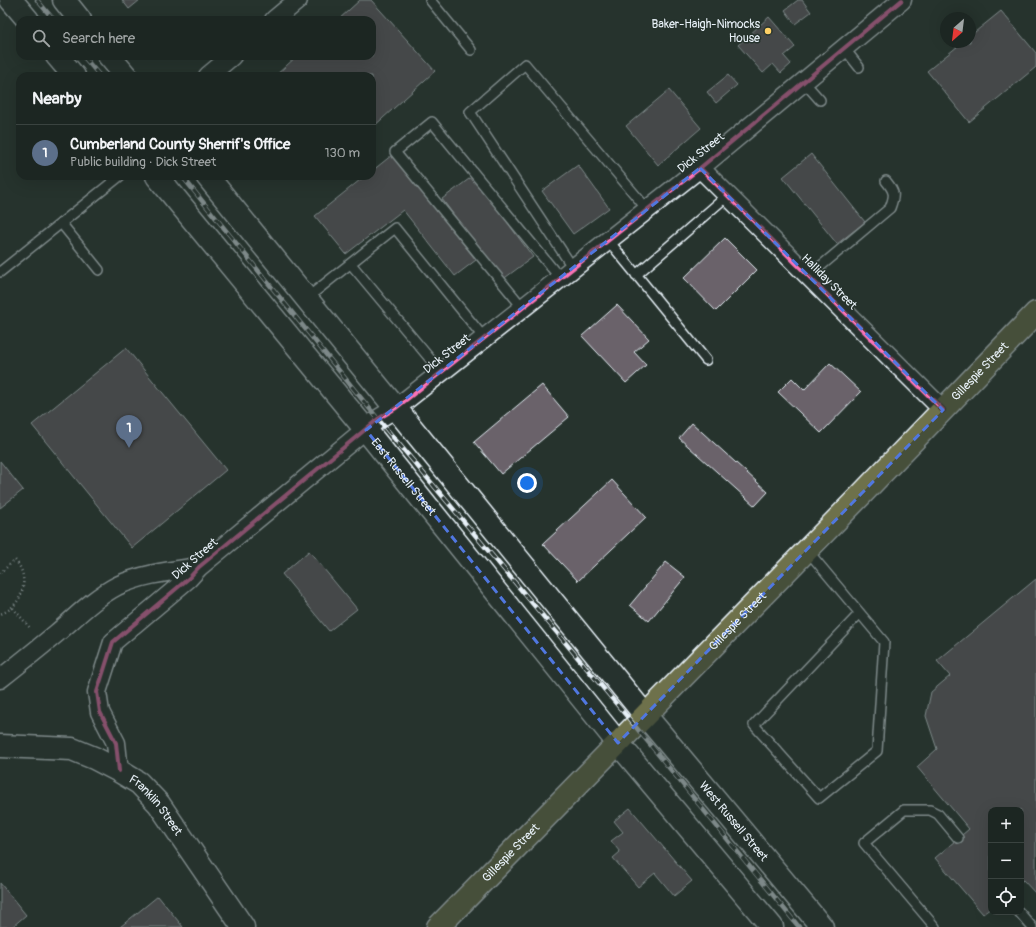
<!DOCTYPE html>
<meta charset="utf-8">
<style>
body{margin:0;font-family:Pangolin,sans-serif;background:#252e2a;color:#f1f3f6}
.controls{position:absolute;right:12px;bottom:12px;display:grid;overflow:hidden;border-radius:8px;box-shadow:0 4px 16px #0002}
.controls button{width:36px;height:36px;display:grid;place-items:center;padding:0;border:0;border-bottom:1px solid #3a4340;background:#1c2622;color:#f1f3f6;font:20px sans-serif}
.compass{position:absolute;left:940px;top:12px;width:36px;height:36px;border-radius:50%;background:#1c2622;box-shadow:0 4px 16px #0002;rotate:208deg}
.you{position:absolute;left:527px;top:483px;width:14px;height:14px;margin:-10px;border:3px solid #fff;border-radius:50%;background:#1a73e8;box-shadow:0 0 0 6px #1a73e833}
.badge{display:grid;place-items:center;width:26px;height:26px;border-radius:50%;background:#ffd166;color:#fff;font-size:13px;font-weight:700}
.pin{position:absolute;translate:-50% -33px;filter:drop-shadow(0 1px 2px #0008)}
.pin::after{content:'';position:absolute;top:21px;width:14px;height:12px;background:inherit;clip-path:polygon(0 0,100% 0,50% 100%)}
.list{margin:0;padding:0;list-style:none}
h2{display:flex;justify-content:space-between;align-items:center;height:52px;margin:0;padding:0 16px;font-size:17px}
h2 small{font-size:13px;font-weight:400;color:#a0a5a5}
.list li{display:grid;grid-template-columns:26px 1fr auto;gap:12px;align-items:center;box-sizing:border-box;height:56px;padding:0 16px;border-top:1px solid #3a4340}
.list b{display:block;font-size:15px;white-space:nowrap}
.list p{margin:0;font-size:13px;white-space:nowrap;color:#a0a5a5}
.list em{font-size:13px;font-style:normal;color:#a0a5a5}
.icon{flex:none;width:22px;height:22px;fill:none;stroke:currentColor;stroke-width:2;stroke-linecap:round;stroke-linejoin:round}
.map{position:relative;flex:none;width:1036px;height:927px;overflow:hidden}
.search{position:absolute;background:#1c2622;box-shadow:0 4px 16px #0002;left:16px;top:16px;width:360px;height:44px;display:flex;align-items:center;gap:10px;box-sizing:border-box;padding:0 14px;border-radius:12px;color:#a0a5a5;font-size:15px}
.panel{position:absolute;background:#1c2622;box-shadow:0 4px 16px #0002;left:16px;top:72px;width:360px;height:108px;border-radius:12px}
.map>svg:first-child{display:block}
.building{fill:#6b626a;stroke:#e8f1f8}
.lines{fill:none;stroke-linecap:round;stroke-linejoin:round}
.lane-casing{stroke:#e8f1f8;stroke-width:12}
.street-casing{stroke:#e8f1f8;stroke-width:21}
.secondary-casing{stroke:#e8f1f8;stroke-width:25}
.primary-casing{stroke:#e8f1f8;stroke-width:25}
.path{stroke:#e8f1f8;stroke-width:2.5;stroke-dasharray:1 3;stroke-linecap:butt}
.lane{stroke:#26332d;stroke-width:9}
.street{stroke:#26332d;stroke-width:18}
.secondary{stroke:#26332d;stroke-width:22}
.primary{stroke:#6e714b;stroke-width:22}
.rail-casing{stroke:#e8f1f8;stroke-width:4.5}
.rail{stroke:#26332d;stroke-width:3;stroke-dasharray:9;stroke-linecap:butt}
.cycleway-casing{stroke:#26332d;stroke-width:6}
.cycleway{stroke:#fb73b8;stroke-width:4}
.marked{fill:none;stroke:#5077e0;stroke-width:3;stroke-dasharray:8 5;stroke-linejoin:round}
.poi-dot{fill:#ffd166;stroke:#26332d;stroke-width:1.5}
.labels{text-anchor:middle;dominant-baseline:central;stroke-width:3;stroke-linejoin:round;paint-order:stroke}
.poi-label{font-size:12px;fill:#e8f1f8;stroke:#26332d;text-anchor:end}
.street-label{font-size:12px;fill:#e8f1f8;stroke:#26332d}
</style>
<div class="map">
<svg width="1036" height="927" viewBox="0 0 1036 927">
<rect width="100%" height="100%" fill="#26332d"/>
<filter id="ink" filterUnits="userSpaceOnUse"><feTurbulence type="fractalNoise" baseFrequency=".025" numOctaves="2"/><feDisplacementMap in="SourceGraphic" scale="8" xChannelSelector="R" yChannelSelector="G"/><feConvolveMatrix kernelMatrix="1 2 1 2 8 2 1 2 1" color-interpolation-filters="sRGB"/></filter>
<g filter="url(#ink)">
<!-- building -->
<path class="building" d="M122 0H140L129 9Z
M360 0H371L435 71 372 128V76H275L297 56H372V20H338Z
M798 0H802L811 12 795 24 785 10Z
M1001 11 1036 53V67L969 122 927 71 963 42H970V36Z
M769 17 795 47 784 56 791 64 781 73 773 64 763 73 738 45Z
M728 75 737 85 716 103 707 92Z
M669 90 701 128 658 165 626 126Z
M811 154 865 222 837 244 783 177Z
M392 155 476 260 455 276 403 210 346 254 315 216 365 176H372V171Z
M578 165 609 208 573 234 542 191Z
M473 176 533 257 502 280 442 199Z
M725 238 757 270 716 311 684 278Z
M617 305 649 339 634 352 646 365 626 383 582 336Z
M126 348 226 470 132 548 32 425Z
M830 363 861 392 821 433 778 392 792 378 804 390Z
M542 385 569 417 501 474 474 442Z
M692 423 768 492 755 506 679 438Z
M0 461 23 490 0 508Z
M612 480 646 517 578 581 543 544Z
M309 551 357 609 329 631 282 574Z
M666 562 685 577 649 621 630 605Z
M1036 579V894L1023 880 1021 882V810H991V908L983 914 935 858 969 829 917 767 937 749 926 716 931 692 950 676 937 661Z
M630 808 692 881 674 896 655 873 638 887 613 858 620 852 611 841 623 832 614 821Z
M0 883 26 915 12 927H0Z
M158 896 183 927H120Z"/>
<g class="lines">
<!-- lane casing -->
<g class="lane-casing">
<path id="lane" d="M430 0 471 50
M844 48 859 67
M804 82 820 100
M61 223 99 270
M608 240 706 360
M351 264 441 372
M573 268 470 112 525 64 647 209
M0 272 120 176
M636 275 728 195
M809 276 890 208C895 195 895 192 886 181
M307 298 395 228 484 338
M523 308 395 152 432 122 560 278
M807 550 884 642 877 751 819 798 754 725 860 613
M1019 912 1032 927
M935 927 864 843 904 810H930L938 814 958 838"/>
</g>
<!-- street casing -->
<g class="street-casing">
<path id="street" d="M274 20 298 0
M208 76 232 56
M700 168 943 410
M0 679C19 664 38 649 57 633 76 617 94 598 117 586 142 574 172 571 199 567
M119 771 116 743 100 712 97 692 113 642 189 578 199 567 378 419 396 408 700 168 902 0"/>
</g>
<!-- secondary casing -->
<g class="secondary-casing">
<g id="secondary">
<path d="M11 0 28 20"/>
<path d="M64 0 80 20"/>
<path d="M57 56 74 76"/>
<path d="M109 56 126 76"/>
<path id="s1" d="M157 176 366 430 618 743 772 927"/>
<path id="s2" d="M207 176 645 715 822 927"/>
<path id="s3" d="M0 746 72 749 94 758 119 771 139 783 159 804 243 927"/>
</g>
</g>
<!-- primary casing -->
<g class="primary-casing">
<g id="primary">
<path id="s4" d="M438 927 858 498 1036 313"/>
</g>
</g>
<!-- path -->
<path class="path" d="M0 573 15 560C31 577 23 607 0 614
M13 608 31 629"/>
<!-- lane -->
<use href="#lane" class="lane"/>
<!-- street -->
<use href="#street" class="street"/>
<!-- secondary -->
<use href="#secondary" class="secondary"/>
<!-- primary -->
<use href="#primary" class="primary"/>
<!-- rail casing -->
<g class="rail-casing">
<path id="rail" d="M37 0 54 20
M83 56 100 76
M182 176 378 419 635 726 799 927"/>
</g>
<!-- rail -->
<use href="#rail" class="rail"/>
<!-- cycleway casing -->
<g class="cycleway-casing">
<path id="cycleway" d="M700 168 943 410
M119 771 116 743 100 712 97 692 113 642 189 578 199 567 378 419 396 408 700 168 902 0"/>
</g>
<!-- cycleway -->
<use href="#cycleway" class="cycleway"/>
</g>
</g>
<!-- marked area -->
<path d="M0 0H1036V927H0ZM700 168 943 410 618 743 366 430Z" fill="#26332d" fill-opacity=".55" fill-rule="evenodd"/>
<path class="marked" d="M700 168 943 410 618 743 366 430Z"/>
<!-- markers -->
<circle class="poi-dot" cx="768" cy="31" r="4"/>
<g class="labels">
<!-- poi labels -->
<g class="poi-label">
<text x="760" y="24">Baker-Haigh-Nimocks<tspan x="760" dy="14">House</tspan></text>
</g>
<!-- street labels -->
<g class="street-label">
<text transform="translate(701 153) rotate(-39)">Dick Street</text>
<text transform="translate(829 282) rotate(45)">Halliday Street</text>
<text transform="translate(447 354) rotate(-38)">Dick Street</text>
<text stroke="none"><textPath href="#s4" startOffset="776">Gillespie Street</textPath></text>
<text stroke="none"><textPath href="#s1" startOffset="389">East Russell Street</textPath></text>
<text transform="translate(195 559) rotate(-41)">Dick Street</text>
<text stroke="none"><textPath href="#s4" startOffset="428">Gillespie Street</textPath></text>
<text stroke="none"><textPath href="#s3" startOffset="175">Franklin Street</textPath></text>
<text stroke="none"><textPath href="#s2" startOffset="833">West Russell Street</textPath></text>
<text stroke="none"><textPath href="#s4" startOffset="104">Gillespie Street</textPath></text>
</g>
</g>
</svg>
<div class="controls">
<button>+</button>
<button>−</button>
<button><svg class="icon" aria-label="locate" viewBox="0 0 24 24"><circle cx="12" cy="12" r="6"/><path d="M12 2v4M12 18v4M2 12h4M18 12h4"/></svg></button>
</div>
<svg class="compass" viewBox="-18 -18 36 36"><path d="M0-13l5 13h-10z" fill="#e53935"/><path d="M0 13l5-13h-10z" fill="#a0a5a5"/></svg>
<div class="you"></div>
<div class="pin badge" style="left:129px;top:448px;background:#5c6f8a">1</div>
<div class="search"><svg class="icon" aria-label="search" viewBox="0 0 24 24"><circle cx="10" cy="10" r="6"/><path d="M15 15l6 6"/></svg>Search here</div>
<section class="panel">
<h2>Nearby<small></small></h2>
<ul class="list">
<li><span class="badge" style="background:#5c6f8a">1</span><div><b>Cumberland County Sherrif's Office</b><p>Public building · Dick Street</p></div><em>130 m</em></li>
</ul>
</section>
</div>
